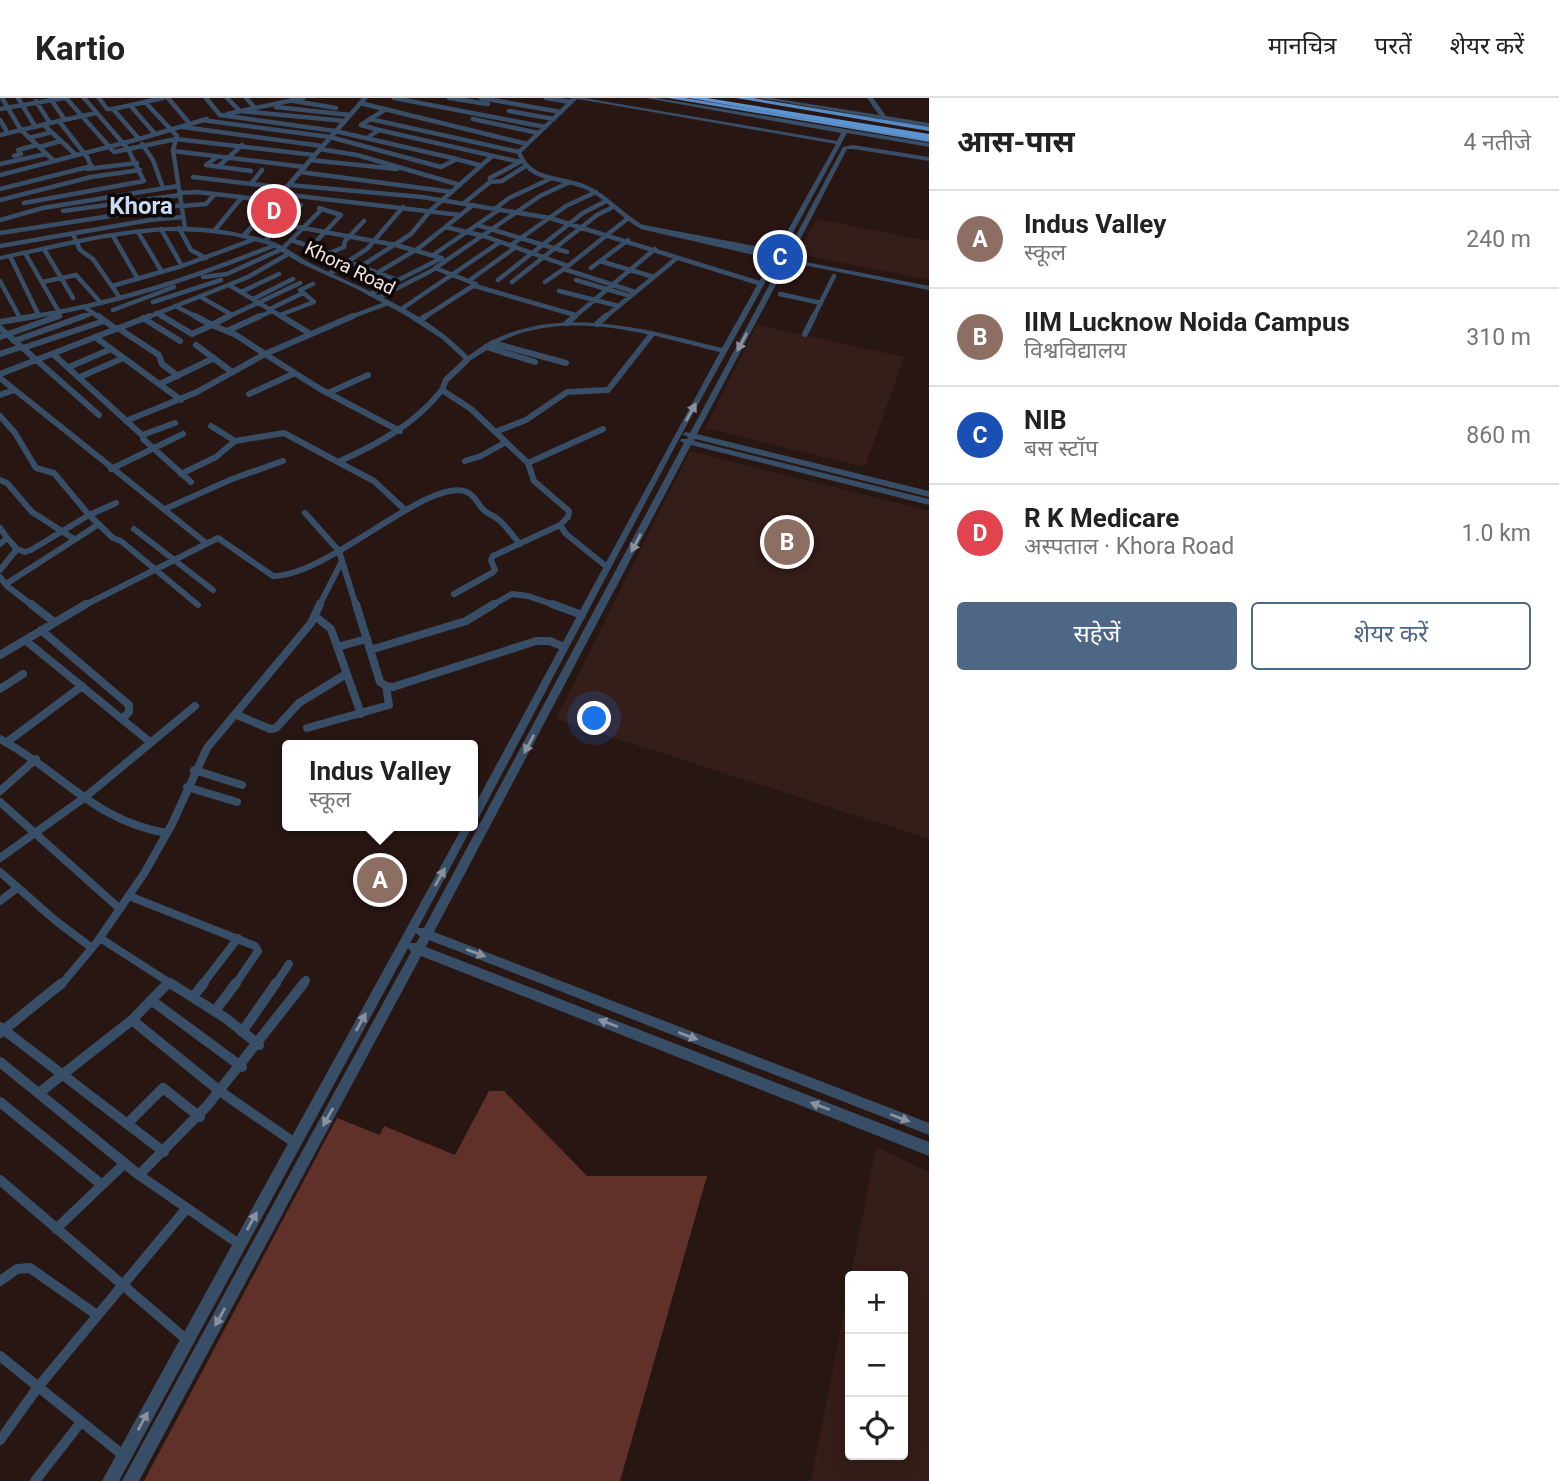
<!DOCTYPE html>
<html lang="hi">
<meta charset="utf-8">
<style>
body{margin:0;font-family:Roboto,"Noto Sans Devanagari",sans-serif;background:#f2f2f2;color:#222}
.controls{position:absolute;right:21px;bottom:21px;display:grid;overflow:hidden;border-radius:7px;box-shadow:0 7px 28px #0002}
.controls button{width:63px;height:63px;display:grid;place-items:center;padding:0;border:0;border-bottom:2px solid #e0e0e0;background:#fff;color:#222;font:35px sans-serif}
.you{position:absolute;left:595px;top:621px;width:24px;height:24px;margin:-18px;border:5px solid #fff;border-radius:50%;background:#1a73e8;box-shadow:0 0 0 10px #1a73e833}
.badge{display:grid;place-items:center;width:46px;height:46px;border-radius:50%;background:#4e6784;color:#fff;font-size:23px;font-weight:700}
.pin{position:absolute;translate:-50% -50%;border:4px solid #fff;box-shadow:0 2px 7px #0006}
.popup{position:absolute;left:282px;top:642px;width:196px;height:91px;box-sizing:border-box;display:grid;place-content:center;border-radius:7px;background:#fff;filter:drop-shadow(0 2px 5px #0005);font-size:23px;white-space:nowrap;color:#767676}
.popup b{font-size:26px;color:#222}
.popup::after{content:'';position:absolute;left:50%;top:100%;margin-left:-14px;border:14px solid transparent;border-top-color:#fff}
.list{margin:0;padding:0;list-style:none}
h2{display:flex;justify-content:space-between;align-items:center;height:91px;margin:0;padding:0 28px;font-size:30px}
h2 small{font-size:23px;font-weight:400;color:#767676}
.list li{display:grid;grid-template-columns:46px 1fr auto;gap:21px;align-items:center;box-sizing:border-box;height:98px;padding:0 28px;border-top:2px solid #e0e0e0}
.list b{display:block;font-size:26px;white-space:nowrap}
.list p{margin:0;font-size:23px;white-space:nowrap;color:#767676}
.list em{font-size:23px;font-style:normal;color:#767676}
.actions{display:flex;gap:14px;padding:21px 28px}
.actions a{flex:1;padding:16px 0;border:2px solid #4e6784;border-radius:7px;text-align:center;font-size:24px;color:#4e6784}
.actions .main{background:#4e6784;color:#fff}
.icon{flex:none;width:38px;height:38px;fill:none;stroke:currentColor;stroke-width:2;stroke-linecap:round;stroke-linejoin:round}
.map{position:relative;flex:none;width:929px;height:1383px;overflow:hidden}
header{display:flex;align-items:center;gap:42px;box-sizing:border-box;height:98px;padding:0 35px;background:#fff;border-bottom:2px solid #e0e0e0}
header strong{font-size:33px}
nav{display:flex;gap:38px;margin-inline-start:auto;font-size:24px}
main{display:flex}
aside{flex:1;background:#fff}
.map>svg:first-child{display:block}
.built{fill:#351d19}
.green{fill:#603129}
.lines{fill:none;stroke-linecap:round;stroke-linejoin:round}
.minor-far3{stroke:#384e67;stroke-width:4.5}
.minor-far2{stroke:#384e67;stroke-width:6}
.minor-far1{stroke:#384e67;stroke-width:8}
.minor{stroke:#384e67;stroke-width:10}
.tertiary{fill:#384e67;fill-rule:evenodd}
.trunk{fill:#578ac2;fill-rule:evenodd}
.motorway{fill:#5c94d2;fill-rule:evenodd}
.oneway{fill:#8a919d}
.labels{text-anchor:middle;dominant-baseline:central;stroke-width:7;stroke-linejoin:round;paint-order:stroke}
.far-street-label{font-size:19px;fill:#efe2df;stroke:#0b0504}
.far-district-label{font-size:24px;font-weight:bold;fill:#c8ddf5;stroke:#0b0504}
</style>
<header>
<strong>Kartio</strong>
<nav><a>मानचित्र</a><a>परतें</a><a>शेयर करें</a></nav>
</header>
<main>
<div class="map">
<svg width="929" height="1383" viewBox="0 0 929 1383">
<rect width="100%" height="100%" fill="#281613"/>
<!-- built -->
<path class="built" d="M816 121 929 143V182L798 156Z
M757 227 904 259 865 369 705 330Z
M690 353 929 413V741L556 621Z
M876 1049 929 1074V1383H811L850 1183V1357H903V1178H851Z"/>
<!-- green -->
<path class="green" d="M489 993H504L587 1078H707L620 1383H144L337 1020 380 1037 384 1028 455 1057Z"/>
<g class="lines">
<!-- minor-far3 -->
<path class="minor-far3" d="M2 0 21 32 53 62
M18 0 35 28
M50 0 65 22
M66 0 114 54 176 41 314 57
M99 0 107 11H113L139 41 207 21
M168 0 190 26
M227 0 240 13 345 23
M246 0 255 10
M394 0 545 29
M449 0 488 6
M481 0 561 14
M546 0 571 4
M575 0 519 54C528 83 559 79 583 88 606 97 621 118 642 129
M36 3 50 25
M294 3 336 10
M145 4 177 38 173 52 185 130
M360 5 527 46
M130 7 155 36
M276 9 350 17
M0 11 64 0
M113 11 163 0
M509 13 554 21
M227 16 303 0
M370 21 519 54
M473 21 538 35
M0 22 6 32
M202 22 330 39 441 69 457 61 335 33 220 17 206 0
M44 27 75 56
M183 29 322 48
M379 32 361 27 386 11
M0 37 59 23
M29 40 52 34
M367 40 379 32 520 64
M142 46 153 62 163 90
M39 49 61 43
M320 51 357 57 460 87
M173 53 305 69
M14 58 21 56 18 52 37 47
M217 59 206 67 251 73
M456 61 479 67
M310 62 397 71
M0 66 46 56
M218 69 242 47
M92 70 87 59 59 23 96 15
M87 71 137 65
M300 74 452 94
M0 77 139 41
M193 79 286 90
M490 84V80L518 65
M251 86 262 72
M289 87 422 99 550 120 762 186
M0 91 92 68
M180 95 197 94 275 103
M281 96 460 117
M0 102 91 79 140 72
M24 105 144 83 128 51 84 0
M464 105 490 84 502 83 524 69
M182 108 206 106 215 96
M496 110 509 100 552 80
M63 113 180 97
M0 122 43 110 178 88
M259 122 396 147 441 160
M477 127 567 154
M445 129 484 138 568 168 545 184
M179 130 191 152 206 160
M161 131 182 168
M215 132 242 99
M138 134 162 174
M0 135 182 107
M73 136 80 152 93 161 120 200
M113 138 138 181
M291 142 330 155 344 149 345 143 364 123
M265 143 301 107
M511 147 566 108 596 94
M0 148 150 122 183 119
M310 150 341 117 319 110
M44 151 73 200
M25 155 59 214
M328 156 397 182
M433 157 500 111
M10 158 39 218
M777 160 642 129 779 155
M600 163 654 179
M568 168 627 121
M360 169 411 136 431 112 492 58
M591 170 628 142
M564 171 635 194
M377 175 419 150 473 107
M329 176 367 151 403 109
M203 179 227 176 282 151 321 112
M470 182 516 149
M498 182 583 115 606 103
M576 182 630 198
M0 183 20 220
M42 184 76 177 101 205
M512 184 597 117 611 110
M229 187 284 220
M112 188 182 168 255 141
M475 188 575 217
M559 193 619 208
M241 194 279 176
M370 196 442 160
M780 196 821 205
M201 199 232 217 226 220
M378 200 431 173 540 98 570 84
M253 201 293 181
M153 204 221 182
M175 208 199 220
M86 210 100 220
M270 211 303 195
M113 212 174 189
M400 212 500 144
M156 215 165 220
M232 217 300 185
M280 217 314 204 300 192 313 186
M24 220C112 207 193 180 275 147
M54 220 60 218
M79 220 93 215
M146 220 248 179 288 156
M256 220 272 213
M348 220 388 205
M423 220 476 186 435 170
M573 220 655 151
M604 220 677 160
M813 220 834 178"/>
<!-- minor-far2 -->
<path class="minor-far2" d="M98 218 116 231
M162 218 192 236 212 227
M195 218 212 227
M281 218 309 235
M353 218 265 256 320 291 400 333
M143 220 180 243
M420 222 426 218
M0 224 36 218
M567 225 575 218
M597 226 606 218
M0 230 99 317
M118 230 159 257 162 266 178 278
M227 233 260 218
M805 236 814 218
M0 239 59 218
M95 239 181 302
M14 243 84 218
M493 245 566 265
M196 247 232 274
M486 249 535 264
M23 250 104 223
M0 256 21 249
M53 256 143 338
M467 262 446 282 442 292 471 311 528 365 534 383 569 413 568 419 560 427 566 436 607 469
M69 269 111 251
M0 276 150 218
M80 279 123 260
M0 280 206 445
M160 286 214 260
M328 295 368 277
M249 296 295 275
M0 297 14 292
M0 318 15 335 36 370 54 375 89 417 113 440 121 443 198 507
M126 323 197 294 265 256 236 237 212 227 229 218
M175 325 145 336 143 341 191 384
M211 328 235 343 284 335 338 364
M495 334 526 322 567 294 608 292 652 236
M465 363 481 358 506 344
M528 365 603 331
M111 371 183 336
M181 376 216 359 235 343
M0 382 7 385 32 414 74 441
M165 411 232 381 283 363
M404 411 374 383 338 364C378 346 414 327 442 292
M305 415 339 453 356 508
M0 430 7 440 0 446
M134 431 213 492
M17 451 25 454 31 452 89 417 116 405
M0 472 17 451 7 440
M0 479 7 488 33 508
M6 486 99 426
M454 496 492 475 495 472 491 462 493 458 560 427
M83 508 218 440 273 478C329 478 428 378 467 394 476 398 478 408 485 413 489 417 495 418 499 422 507 429 513 438 520 446
M319 508 342 463
M491 508 512 496 528 498 557 508"/>
<!-- minor-far1 -->
<path class="minor-far1" d="M31 506 54 524
M552 506 582 517
M315 518 331 531 361 616
M41 532 129 607V614L122 621
M25 542 150 644
M337 549 367 541
M370 552 466 523 494 506
M0 557 86 506
M386 588 393 589 536 543H550L564 549
M0 591 23 576
M235 616 270 631 276 630 299 605 346 576
M307 630 389 607 386 588 380 584 356 506
M0 641C62 674 94 723 167 735
M7 644 82 588
M194 672 242 687
M187 689 237 704
M0 693 36 661
M0 704 120 811
M0 760 84 700 195 608
M0 774 56 823 92 850
M129 798 255 848 258 853 235 887
M0 803 17 790
M100 840 173 887
M61 887 97 844 145 774 172 726 207 650 311 525 320 506
M166 887 169 884
M202 887 238 840
M275 887 289 866
M303 887 306 882"/>
<!-- minor -->
<path class="minor" d="M170 885 227 921 259 947
M193 899 204 885
M151 902 242 969
M215 913 236 885
M132 922 221 994 295 1045
M0 929 164 1054
M242 934 276 885
M0 935 62 885
M0 964 139 1077
M39 995 132 922 168 885
M0 1004 102 1087
M127 1026 163 990 200 1019
M0 1082 187 1242
M56 1131 125 1065
M239 1146 139 1077 207 1008 304 885
M0 1183 17 1171 30 1170 97 1217
M0 1258 124 1358
M0 1342 38 1289 186 1111
M35 1383 81 1324"/>
<!-- tertiary -->
<path class="tertiary" d="M362 0H368L248 137C257 139 266 141 274 144 289 150 301 161 316 168 369 194 426 214 468 258 476 253 485 245 495 241 567 207 649 232 722 250L836 46 572 0H584L837 43 841 35 645 0H657L929 45V49L847 35 779 160H784L843 49 853 47 929 59V63L853 51H847L790 161 929 188V192L788 164 697 336 929 393V399L695 341 694 343 929 401V407L691 347 434 834 929 1025V1037L429 842 426 849 929 1044V1058L421 858 139 1383H122L411 854 408 850 119 1383H102L463 728 473 727 418 830H424L684 345 680 343 681 341H687L688 339 682 336 686 334 690 335 782 163 778 161 679 341 477 723 473 724V710L720 254C659 239 592 217 529 233 519 235 508 240 499 244 488 250 478 259 467 264L442 241 405 217 357 191 302 166 270 147 234 138 201 134 167 133 134 136 100 141 0 162V158C76 142 165 116 242 136ZM416 835 420 839 416 845H410Z
M759 0H772L879 17 867 0H873L886 18 929 25V29Z"/>
<!-- trunk -->
<path class="trunk" d="M668 0H685L929 40V44Z
M736 0H753L929 29V33Z"/>
<!-- motorway -->
<path class="motorway" d="M689 0H707L929 36V42Z"/>
</g>
<!-- one-way arrows -->
<defs><path id="oneway-solid" d="M-6-.8H1V-3.2L6.5 0L1 3.2V.8H-6Z" transform="scale(1.75)"/></defs>
<g class="oneway">
<use href="#oneway-solid" transform="translate(742 244) rotate(118)"/>
<use href="#oneway-solid" transform="translate(691 314) rotate(-61)"/>
<use href="#oneway-solid" transform="translate(636 445) rotate(118)"/>
<use href="#oneway-solid" transform="translate(529 646) rotate(118)"/>
<use href="#oneway-solid" transform="translate(440 779) rotate(-61)"/>
<use href="#oneway-solid" transform="translate(476 855) rotate(21)"/>
<use href="#oneway-solid" transform="translate(361 924) rotate(-61)"/>
<use href="#oneway-solid" transform="translate(608 925) rotate(-159)"/>
<use href="#oneway-solid" transform="translate(688 938) rotate(21)"/>
<use href="#oneway-solid" transform="translate(820 1008) rotate(-159)"/>
<use href="#oneway-solid" transform="translate(328 1019) rotate(119)"/>
<use href="#oneway-solid" transform="translate(900 1020) rotate(21)"/>
<use href="#oneway-solid" transform="translate(252 1123) rotate(-61)"/>
<use href="#oneway-solid" transform="translate(220 1219) rotate(119)"/>
<use href="#oneway-solid" transform="translate(143 1323) rotate(-62)"/>
</g>
<g class="labels">
<!-- far-street labels -->
<g class="far-street-label">
<text transform="translate(350 170) rotate(26)">Khora Road</text>
</g>
<!-- far-district labels -->
<g class="far-district-label">
<text x="141" y="108">Khora</text>
</g>
</g>
</svg>
<div class="controls">
<button>+</button>
<button>−</button>
<button><svg class="icon" aria-label="locate" viewBox="0 0 24 24"><circle cx="12" cy="12" r="6"/><path d="M12 2v4M12 18v4M2 12h4M18 12h4"/></svg></button>
</div>
<div class="you"></div>
<div class="pin badge" style="left:380px;top:782px;background:#8d6e63">A</div>
<div class="popup"><b>Indus Valley</b>स्कूल</div>
<div class="pin badge" style="left:787px;top:444px;background:#8d6e63">B</div>
<div class="pin badge" style="left:780px;top:159px;background:#1a4fb4">C</div>
<div class="pin badge" style="left:274px;top:113px;background:#e0444e">D</div>
</div>
<aside>
<h2>आस-पास<small>4 नतीजे</small></h2>
<ul class="list">
<li><span class="badge" style="background:#8d6e63">A</span><div><b>Indus Valley</b><p>स्कूल</p></div><em>240 m</em></li>
<li><span class="badge" style="background:#8d6e63">B</span><div><b>IIM Lucknow Noida Campus</b><p>विश्वविद्यालय</p></div><em>310 m</em></li>
<li><span class="badge" style="background:#1a4fb4">C</span><div><b>NIB</b><p>बस स्टॉप</p></div><em>860 m</em></li>
<li><span class="badge" style="background:#e0444e">D</span><div><b>R K Medicare</b><p>अस्पताल · Khora Road</p></div><em>1.0 km</em></li>
</ul>
<div class="actions"><a class="main">सहेजें</a><a>शेयर करें</a></div>
</aside>
</main>
